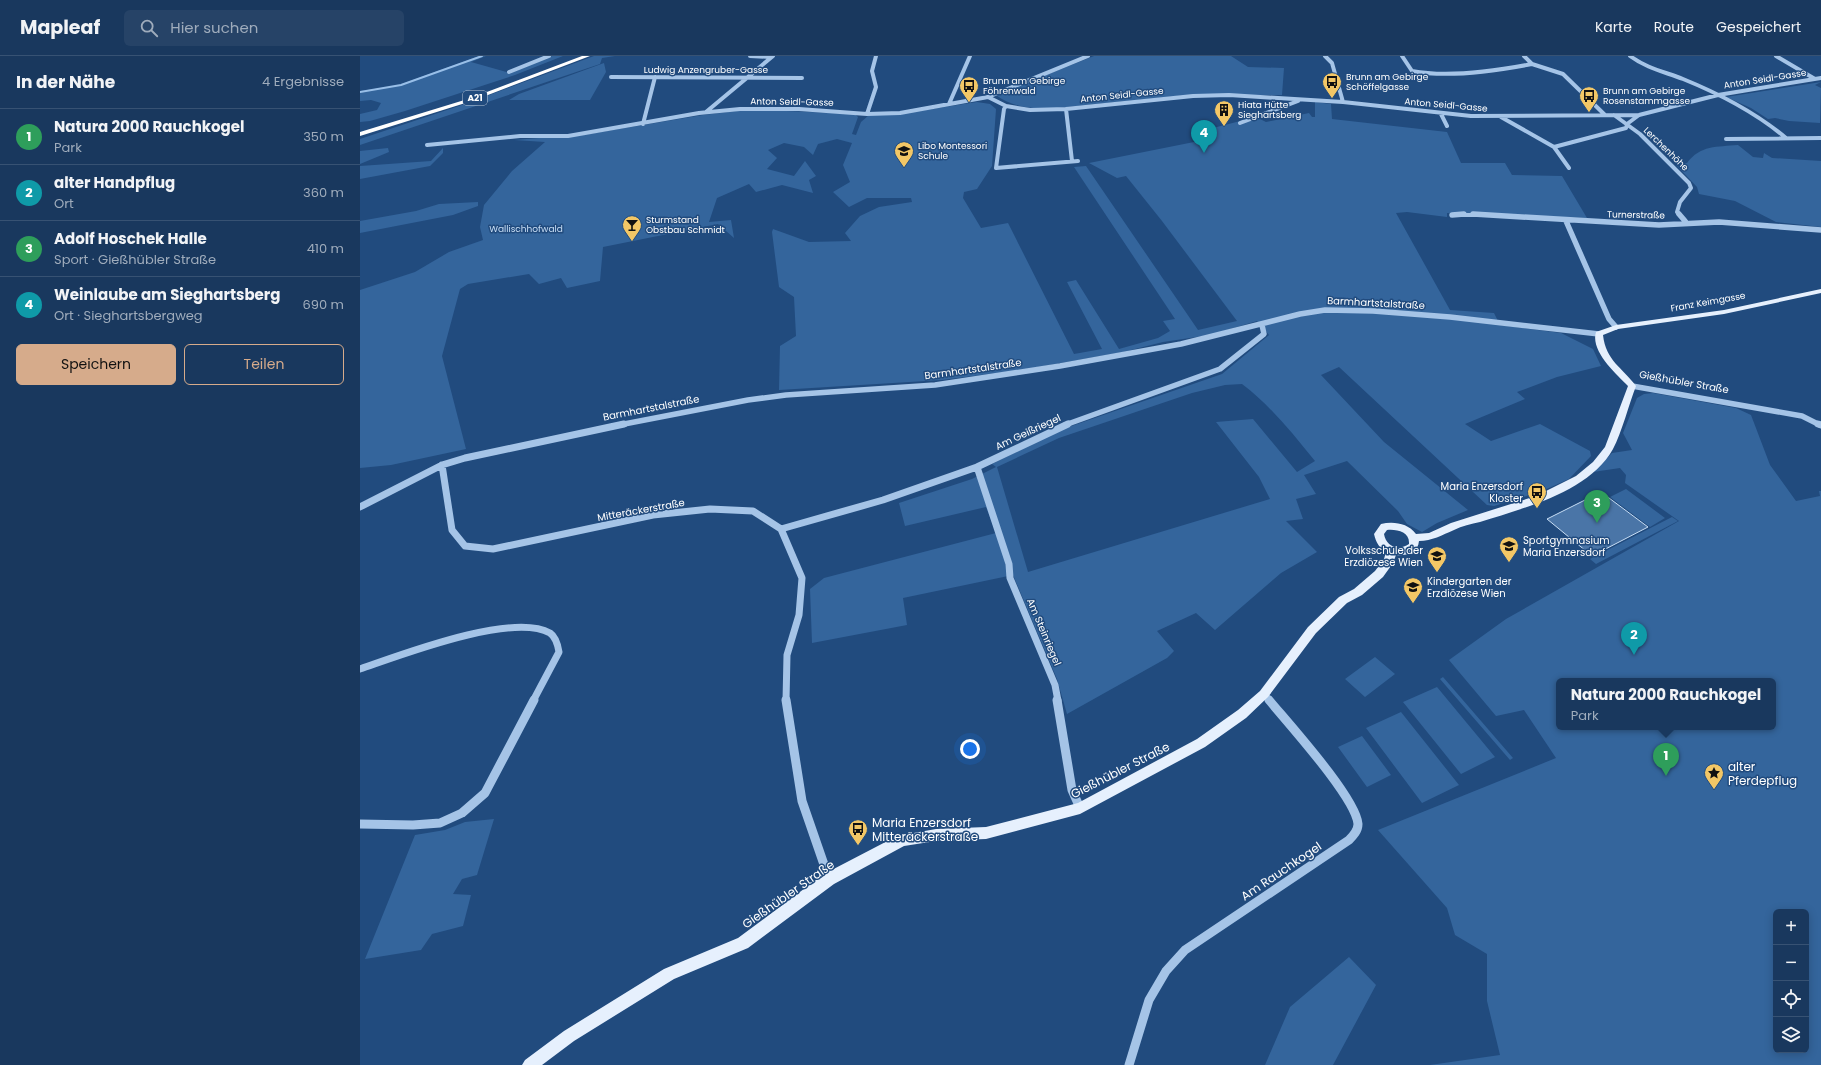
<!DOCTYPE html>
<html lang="de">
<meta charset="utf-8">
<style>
body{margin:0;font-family:Poppins,sans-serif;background:#264367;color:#f1f3f6}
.controls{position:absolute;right:12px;bottom:12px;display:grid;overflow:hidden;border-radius:6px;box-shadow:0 2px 10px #0003}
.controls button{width:36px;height:36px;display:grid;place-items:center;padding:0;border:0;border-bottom:1px solid #375273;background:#19385e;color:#f1f3f6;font:20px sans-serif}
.you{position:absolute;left:610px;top:693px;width:14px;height:14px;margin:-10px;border:3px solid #fff;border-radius:50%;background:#1a73e8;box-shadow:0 0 0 6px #1a73e833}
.badge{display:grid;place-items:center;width:26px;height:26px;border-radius:50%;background:#d6ab8b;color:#fff;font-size:13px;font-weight:700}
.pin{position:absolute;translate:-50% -33px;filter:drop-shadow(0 1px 2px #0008)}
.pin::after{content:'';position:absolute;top:21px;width:14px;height:12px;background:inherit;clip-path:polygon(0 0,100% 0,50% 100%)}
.popup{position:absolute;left:1196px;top:622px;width:220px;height:52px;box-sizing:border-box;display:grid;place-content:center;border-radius:6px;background:#19385e;filter:drop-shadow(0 1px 3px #0005);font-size:13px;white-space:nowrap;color:#9facbc}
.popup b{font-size:15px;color:#f1f3f6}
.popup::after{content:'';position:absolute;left:50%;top:100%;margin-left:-8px;border:8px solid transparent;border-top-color:#19385e}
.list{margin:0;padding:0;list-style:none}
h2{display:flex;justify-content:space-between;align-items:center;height:52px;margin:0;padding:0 16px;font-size:17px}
h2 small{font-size:13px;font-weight:400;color:#9facbc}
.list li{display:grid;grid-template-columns:26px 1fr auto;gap:12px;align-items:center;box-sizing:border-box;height:56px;padding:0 16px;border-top:1px solid #375273}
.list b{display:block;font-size:15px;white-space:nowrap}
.list p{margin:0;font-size:13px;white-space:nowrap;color:#9facbc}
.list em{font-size:13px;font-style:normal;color:#9facbc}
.actions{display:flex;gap:8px;padding:12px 16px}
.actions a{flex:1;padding:9px 0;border:1px solid #d6ab8b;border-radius:6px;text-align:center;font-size:14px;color:#d6ab8b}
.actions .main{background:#d6ab8b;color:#111}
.icon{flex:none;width:22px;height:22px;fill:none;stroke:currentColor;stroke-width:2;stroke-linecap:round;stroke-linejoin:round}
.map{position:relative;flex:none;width:1461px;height:1009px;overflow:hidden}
header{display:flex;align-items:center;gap:24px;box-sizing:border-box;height:56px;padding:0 20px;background:#19385e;border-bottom:1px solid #375273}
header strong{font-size:19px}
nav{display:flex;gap:22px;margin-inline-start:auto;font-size:14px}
.search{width:280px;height:36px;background:#264367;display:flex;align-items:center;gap:10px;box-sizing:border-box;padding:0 14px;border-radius:6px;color:#9facbc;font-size:15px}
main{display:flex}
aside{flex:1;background:#19385e}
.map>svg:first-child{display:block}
.green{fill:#34659c;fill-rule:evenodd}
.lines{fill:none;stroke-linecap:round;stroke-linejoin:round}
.stream{stroke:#99bfe8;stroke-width:2}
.building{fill:#4a75a7;stroke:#c8def5}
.minor-far3{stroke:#a5c4e7;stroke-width:4}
.minor-far2{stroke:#a5c4e7;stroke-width:5.5}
.minor-far1{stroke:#a5c4e7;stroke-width:7}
.minor{stroke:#a5c4e7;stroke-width:9}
.major{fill:#e6f0fd;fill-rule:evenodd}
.highway{fill:#fff;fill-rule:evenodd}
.labels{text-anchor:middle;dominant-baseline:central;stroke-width:3;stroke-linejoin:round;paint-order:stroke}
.far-street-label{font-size:9px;fill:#fff;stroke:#214b7e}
.far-poi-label{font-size:9px;fill:#fff;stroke:#214b7e;text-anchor:start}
.shield{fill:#214b7e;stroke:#bcc9d8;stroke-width:1}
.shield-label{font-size:9px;font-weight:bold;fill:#fff}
.far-park-label{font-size:9px;fill:#c8def5;stroke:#214b7e}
.street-label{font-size:10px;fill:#fff;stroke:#214b7e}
.poi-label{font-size:10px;fill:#fff;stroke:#214b7e;text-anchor:end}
.near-poi-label{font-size:12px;fill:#fff;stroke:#214b7e;text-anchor:start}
.near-street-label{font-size:12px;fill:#fff;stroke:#214b7e}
</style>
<header>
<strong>Mapleaf</strong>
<div class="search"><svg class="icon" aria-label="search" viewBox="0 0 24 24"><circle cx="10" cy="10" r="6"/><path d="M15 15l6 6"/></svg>Hier suchen</div>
<nav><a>Karte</a><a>Route</a><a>Gespeichert</a></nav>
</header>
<main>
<aside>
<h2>In der Nähe<small>4 Ergebnisse</small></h2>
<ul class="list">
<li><span class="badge" style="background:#2e9e5b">1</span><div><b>Natura 2000 Rauchkogel</b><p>Park</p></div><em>350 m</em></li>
<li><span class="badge" style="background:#0f9aa8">2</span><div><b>alter Handpflug</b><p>Ort</p></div><em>360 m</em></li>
<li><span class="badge" style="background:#2e9e5b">3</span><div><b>Adolf Hoschek Halle</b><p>Sport · Gießhübler Straße</p></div><em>410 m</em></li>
<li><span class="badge" style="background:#0f9aa8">4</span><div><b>Weinlaube am Sieghartsberg</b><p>Ort · Sieghartsbergweg</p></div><em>690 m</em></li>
</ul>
<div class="actions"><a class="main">Speichern</a><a>Teilen</a></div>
</aside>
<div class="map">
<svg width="1461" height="1009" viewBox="0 0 1461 1009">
<rect width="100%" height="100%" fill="#214b7e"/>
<!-- green -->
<path class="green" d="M119 0H126L111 6 150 17 192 0H203L155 19 45 55 10 65 0 66V58L17 54 21 47 11 44 0 45V35L36 30Z
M234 0H255L242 2 240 8 0 89V83L108 47Z
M734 0H871L888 11 924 12 922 39H827L687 53C668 52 652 51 636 39Z
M244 7 246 16 230 44H149L159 38Z
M1461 26 1455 29 1461 32 1460 67 1429 65 1415 62 1408 63 1391 52 1366 41Z
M617 46 630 48 636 53 632 110 617 133 604 136 603 142 621 172 648 167 714 298 742 293 707 226 716 224 759 293 798 282 810 275 803 265 815 263 714 111 726 110 838 274 877 265 802 165 766 120 757 122 729 107 849 83 857 78 853 72 896 61 906 66 949 57 952 61H955V46L971 48 972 63 1087 76 1101 107H1145L1152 119 1202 120 1227 162 1087 157V161L1047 156 1036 157 1090 254 1134 257 1140 269 1201 277 1233 293 1241 310 1197 321 1157 336 1165 343 1105 368 1131 385 1180 368 1230 395 1231 400 1209 423 1180 436 1134 450 1127 449 979 311 961 319 1024 386 1108 454 1077 467 1062 476 1047 468 1038 455 987 405 944 419 956 438 936 443 943 463 926 465 957 496 921 517 855 574 836 557 797 575 814 595 807 602 707 658 697 623 653 519 543 542 547 569 452 587 450 533 464 522 636 477 626 451 545 470 539 447 612 423 636 411 632 408 700 374 862 318 909 279 897 265 850 279 803 286 763 296 667 313 582 324 419 334 420 290 436 280 434 241 419 231 412 176 413 173 449 186 491 185 485 177 500 160 519 151 552 146 551 142H507L489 151 473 136 490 126 483 109 492 87 477 83 458 88 453 99 444 91 424 87 408 94 417 102 407 113 434 120 445 105 456 120 449 124 453 137 422 129 396 136 389 128 357 142 349 166 371 164 374 182 358 168 243 191 240 225 207 232 201 222 179 228 169 218 108 228 100 233 82 300 106 393 31 409 0 412V234L55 216 89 196 123 184 120 171 124 149 152 115 185 86 154 84 229 78 343 59 377 55H427L495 58 498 61 492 78 496 79 501 66 509 59H533ZM882 328C911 350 932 377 955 405L937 416 893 363 856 366 899 421 910 443 668 516 637 411 699 382 832 337 865 329Z
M1378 89 1393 101 1403 102 1404 97 1412 102 1461 105V171L1416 166 1375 145 1339 138 1337 131 1316 109 1327 107C1340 89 1357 91 1378 89Z
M28 92 29 96 0 108V95Z
M83 92V97L70 110 0 123V110L71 105Z
M118 146V150L93 159 0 177V165L56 155 79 148Z
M1293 337 1376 352 1391 359 1410 409 1436 445 1460 440 1459 435H1461V1009H1070L1140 999 1127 945V898L1095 879 1087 852 1018 774 1196 702 1164 654 1136 660 1089 604 1146 563 1319 465 1265 427 1266 419 1260 412 1233 416 1252 397 1272 394 1263 377 1277 342 1284 338ZM1199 625H1413V671H1199ZM1416 856H1446V994H1416Z
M1266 433 1305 462 1290 471 1250 441Z
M1312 461 1318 465 1236 508 1230 503Z
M1015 601 1035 618 1005 641 985 623Z
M1083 621 1153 702 1150 704 1080 623Z
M1077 631 1135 701 1101 718 1043 646Z
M1041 656 1099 729 1062 747 1006 672Z
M1002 680 1031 719 1007 731 978 691Z
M134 763 117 819 102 823 93 838 111 839 103 870 72 878 61 894 5 903 55 779 85 774 105 766Z
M989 901 1016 929 973 1009H905L930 951Z"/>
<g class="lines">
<!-- stream -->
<path class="stream" d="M0 36 41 29 122 0"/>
</g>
<!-- building -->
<path class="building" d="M1241 436 1288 471 1232 500 1187 463Z"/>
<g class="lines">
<!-- minor-far3 -->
<path class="minor-far3" d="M390 0 412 1
M965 0 972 7 983 46
M1042 0 1052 15C1088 22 1136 15 1172 8
M1164 0 1172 8 1203 18 1245 59
M1270 0C1286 12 1305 16 1323 23 1360 38 1395 56 1426 82
M1416 0 1455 23
M149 16 189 0
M251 21 442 22
M628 41 646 50 670 54 706 53 833 40 869 39 983 46 1111 60 1279 59 1358 39 1461 22
M589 48 610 0
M646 50 644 53 636 112 718 105
M706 53 712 105
M346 56 413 0
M507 58 516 31 512 15 516 0
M1081 58 1087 70
M1254 59 1280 78 1329 127 1331 132 1320 146 1317 156 1320 159
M1141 61 1194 91 1266 72 1267 68 1279 59
M880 67 938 45
M283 68 295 21
M1366 83 1461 82
M67 89 160 80H208L339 57 380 53H439L507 58 540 57 628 41 728 0
M1194 91 1209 112
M1092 159H1130"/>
<!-- minor-far2 -->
<path class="minor-far2" d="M1113 158 1299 169 1359 166 1461 174
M1319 158 1325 165
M1092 159 1104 158
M1206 165 1249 263 1256 271
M1272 330 1442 360 1460 369
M259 369 388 344 426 339 575 329 700 310 821 288 940 258 965 254 1013 255 1090 261 1239 278
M705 369 860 313 904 278 902 269"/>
<!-- minor-far1 -->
<path class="minor-far1" d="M1458 368 1461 369
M82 409 92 474 105 490 133 493 293 459 350 453 393 455 421 473 442 522 439 559 427 599 426 645
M617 411 649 508 650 522 695 629 698 645
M0 451 82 409 105 402 264 368
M421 473 523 444 617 411 708 368
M0 613C41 599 152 556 190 577 196 581 198 590 199 596L173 645
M904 638 910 645"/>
<!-- minor -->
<path class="minor" d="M426 644 442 745 469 823
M697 644 712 734 720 752
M0 768 53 769 80 767 102 757 125 737 174 644
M769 1009 789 944 806 915 825 894 989 784C993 780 998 775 998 768 996 742 928 667 909 644"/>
<!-- major -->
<path class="major" d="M1461 233V237L1364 258 1258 273 1243 279C1246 305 1262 311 1276 330 1269 348 1262 376 1253 393 1229 436 1164 452 1120 466 1111 468 1102 470 1094 474 1082 479 1072 485 1059 485 1058 497 1046 500 1036 499L1033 507 1023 521 1002 539 987 547 956 577 908 641 886 662 845 691 720 758 626 783 576 785 544 790 474 828 388 892 314 923 214 985 182 1009H162L165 1004 204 975 304 913 378 882 464 818 537 780 576 773 626 771 718 747 837 683 878 654 900 635 948 571 979 541 994 533 1015 515 1024 503 1026 496C1019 492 1016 486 1014 478L1021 468C1033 465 1048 467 1056 478L1069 477 1091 467 1176 440 1216 420 1233 406 1245 391 1268 330C1256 318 1230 295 1236 276L1256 269 1364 254ZM1027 474C1037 473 1050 476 1049 488 1039 495 1026 491 1024 478Z"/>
<!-- highway -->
<path class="highway" d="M222 0H230L115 44 0 80V76L111 42Z"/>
</g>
<!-- icons -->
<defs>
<g id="bus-pin" transform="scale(1)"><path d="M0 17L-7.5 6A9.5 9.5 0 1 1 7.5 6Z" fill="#f3c766" stroke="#214b7e"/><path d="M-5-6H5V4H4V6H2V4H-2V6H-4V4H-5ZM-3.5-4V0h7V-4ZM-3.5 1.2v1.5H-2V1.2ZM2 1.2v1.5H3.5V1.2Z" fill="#111"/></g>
<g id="building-pin" transform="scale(1)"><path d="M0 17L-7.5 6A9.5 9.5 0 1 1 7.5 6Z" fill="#f3c766" stroke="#214b7e"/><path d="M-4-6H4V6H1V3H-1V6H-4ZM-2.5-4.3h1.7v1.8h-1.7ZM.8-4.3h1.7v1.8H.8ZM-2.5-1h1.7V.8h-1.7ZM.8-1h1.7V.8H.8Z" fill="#111"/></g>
<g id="school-pin" transform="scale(1)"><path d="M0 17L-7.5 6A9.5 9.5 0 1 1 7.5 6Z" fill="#f3c766" stroke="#214b7e"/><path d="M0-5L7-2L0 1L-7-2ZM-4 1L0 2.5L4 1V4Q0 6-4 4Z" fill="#111"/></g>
<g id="bar-pin" transform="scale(1)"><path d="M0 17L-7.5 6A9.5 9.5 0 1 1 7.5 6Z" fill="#f3c766" stroke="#214b7e"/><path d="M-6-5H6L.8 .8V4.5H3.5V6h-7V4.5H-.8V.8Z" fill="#111"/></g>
<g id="sight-pin" transform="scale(1)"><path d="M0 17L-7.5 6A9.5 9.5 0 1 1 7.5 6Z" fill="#f3c766" stroke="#214b7e"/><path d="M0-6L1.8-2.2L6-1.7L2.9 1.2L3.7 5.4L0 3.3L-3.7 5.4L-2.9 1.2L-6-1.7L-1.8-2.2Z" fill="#111"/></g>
</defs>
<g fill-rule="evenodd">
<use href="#bus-pin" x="972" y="26"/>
<use href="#bus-pin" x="609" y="30"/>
<use href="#bus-pin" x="1229" y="40"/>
<use href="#building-pin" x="864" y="54"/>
<use href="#school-pin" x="544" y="95"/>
<use href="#bar-pin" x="272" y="169"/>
<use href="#bus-pin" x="1177" y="436"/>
<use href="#school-pin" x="1149" y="490"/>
<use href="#school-pin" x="1077" y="500"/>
<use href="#school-pin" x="1053" y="531"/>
<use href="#sight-pin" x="1354" y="717"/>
<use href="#bus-pin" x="498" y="773"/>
</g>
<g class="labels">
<!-- far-street labels -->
<g class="far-street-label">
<text x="346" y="14">Ludwig Anzengruber-Gasse</text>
<text transform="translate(1405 23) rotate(-9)">Anton Seidl-Gasse</text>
<text transform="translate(762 39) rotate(-6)">Anton Seidl-Gasse</text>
<text transform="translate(432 46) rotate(1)">Anton Seidl-Gasse</text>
<text transform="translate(1086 49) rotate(5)">Anton Seidl-Gasse</text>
<text transform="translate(1306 93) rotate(44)">Lerchenhöhe</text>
<text transform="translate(1276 159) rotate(1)">Turnerstraße</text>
<text transform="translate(1348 246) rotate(-10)">Franz Keimgasse</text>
</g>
<!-- far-poi labels -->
<g class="far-poi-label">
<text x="986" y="21">Brunn am Gebirge<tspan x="986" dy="10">Schöffelgasse</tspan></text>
<text x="623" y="25">Brunn am Gebirge<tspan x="623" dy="10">Föhrenwald</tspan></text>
<text x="1243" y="35">Brunn am Gebirge<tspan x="1243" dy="10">Rosenstammgasse</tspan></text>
<text x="878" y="49">Hiata Hütte<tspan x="878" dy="10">Sieghartsberg</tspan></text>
<text x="558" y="90">Libo Montessori<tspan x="558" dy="10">Schule</tspan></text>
<text x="286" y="164">Sturmstand<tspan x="286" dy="10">Obstbau Schmidt</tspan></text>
</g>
<!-- shield labels -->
<rect class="shield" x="103" y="35" width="24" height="14" rx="3"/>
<g class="shield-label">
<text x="115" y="42">A21</text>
</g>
<!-- far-park labels -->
<g class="far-park-label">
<text x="166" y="173">Wallischhofwald</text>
</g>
<!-- street labels -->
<g class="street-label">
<text transform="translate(1016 247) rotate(3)">Barmhartstalstraße</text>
<text transform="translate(613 313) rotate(-8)">Barmhartstalstraße</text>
<text transform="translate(1324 326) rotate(10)">Gießhübler Straße</text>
<text transform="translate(291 352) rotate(-11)">Barmhartstalstraße</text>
<text transform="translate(668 376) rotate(-25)">Am Geißriegel</text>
<text transform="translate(281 454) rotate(-10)">Mitteräckerstraße</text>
<text transform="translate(684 576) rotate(67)">Am Steinriegel</text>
</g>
<!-- poi labels -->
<g class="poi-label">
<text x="1163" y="430">Maria Enzersdorf<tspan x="1163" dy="12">Kloster</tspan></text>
<text x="1163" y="484" text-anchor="start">Sportgymnasium<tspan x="1163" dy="12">Maria Enzersdorf</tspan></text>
<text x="1063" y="494">Volksschule der<tspan x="1063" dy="12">Erzdiözese Wien</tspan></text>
<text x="1067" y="525" text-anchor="start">Kindergarten der<tspan x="1067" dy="12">Erzdiözese Wien</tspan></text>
</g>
<!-- near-poi labels -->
<g class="near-poi-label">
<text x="1368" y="710">alter<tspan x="1368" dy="14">Pferdepflug</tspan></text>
<text x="512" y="766">Maria Enzersdorf<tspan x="512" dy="14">Mitteräckerstraße</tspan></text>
</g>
<!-- near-street labels -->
<g class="near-street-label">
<text transform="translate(760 714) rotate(-27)">Gießhübler Straße</text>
<text transform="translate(921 815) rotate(-34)">Am Rauchkogel</text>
<text transform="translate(428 838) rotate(-35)">Gießhübler Straße</text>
</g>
</g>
</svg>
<div class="controls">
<button>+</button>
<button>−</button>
<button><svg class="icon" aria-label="locate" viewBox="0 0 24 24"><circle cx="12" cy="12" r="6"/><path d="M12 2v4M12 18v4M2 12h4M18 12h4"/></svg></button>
<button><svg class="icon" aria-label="layers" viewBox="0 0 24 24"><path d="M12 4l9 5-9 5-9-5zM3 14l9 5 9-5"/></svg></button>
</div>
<div class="you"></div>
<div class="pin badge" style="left:1306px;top:720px;background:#2e9e5b">1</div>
<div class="popup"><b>Natura 2000 Rauchkogel</b>Park</div>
<div class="pin badge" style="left:1274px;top:599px;background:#0f9aa8">2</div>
<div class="pin badge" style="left:1237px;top:467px;background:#2e9e5b">3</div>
<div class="pin badge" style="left:844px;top:97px;background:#0f9aa8">4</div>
</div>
</main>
